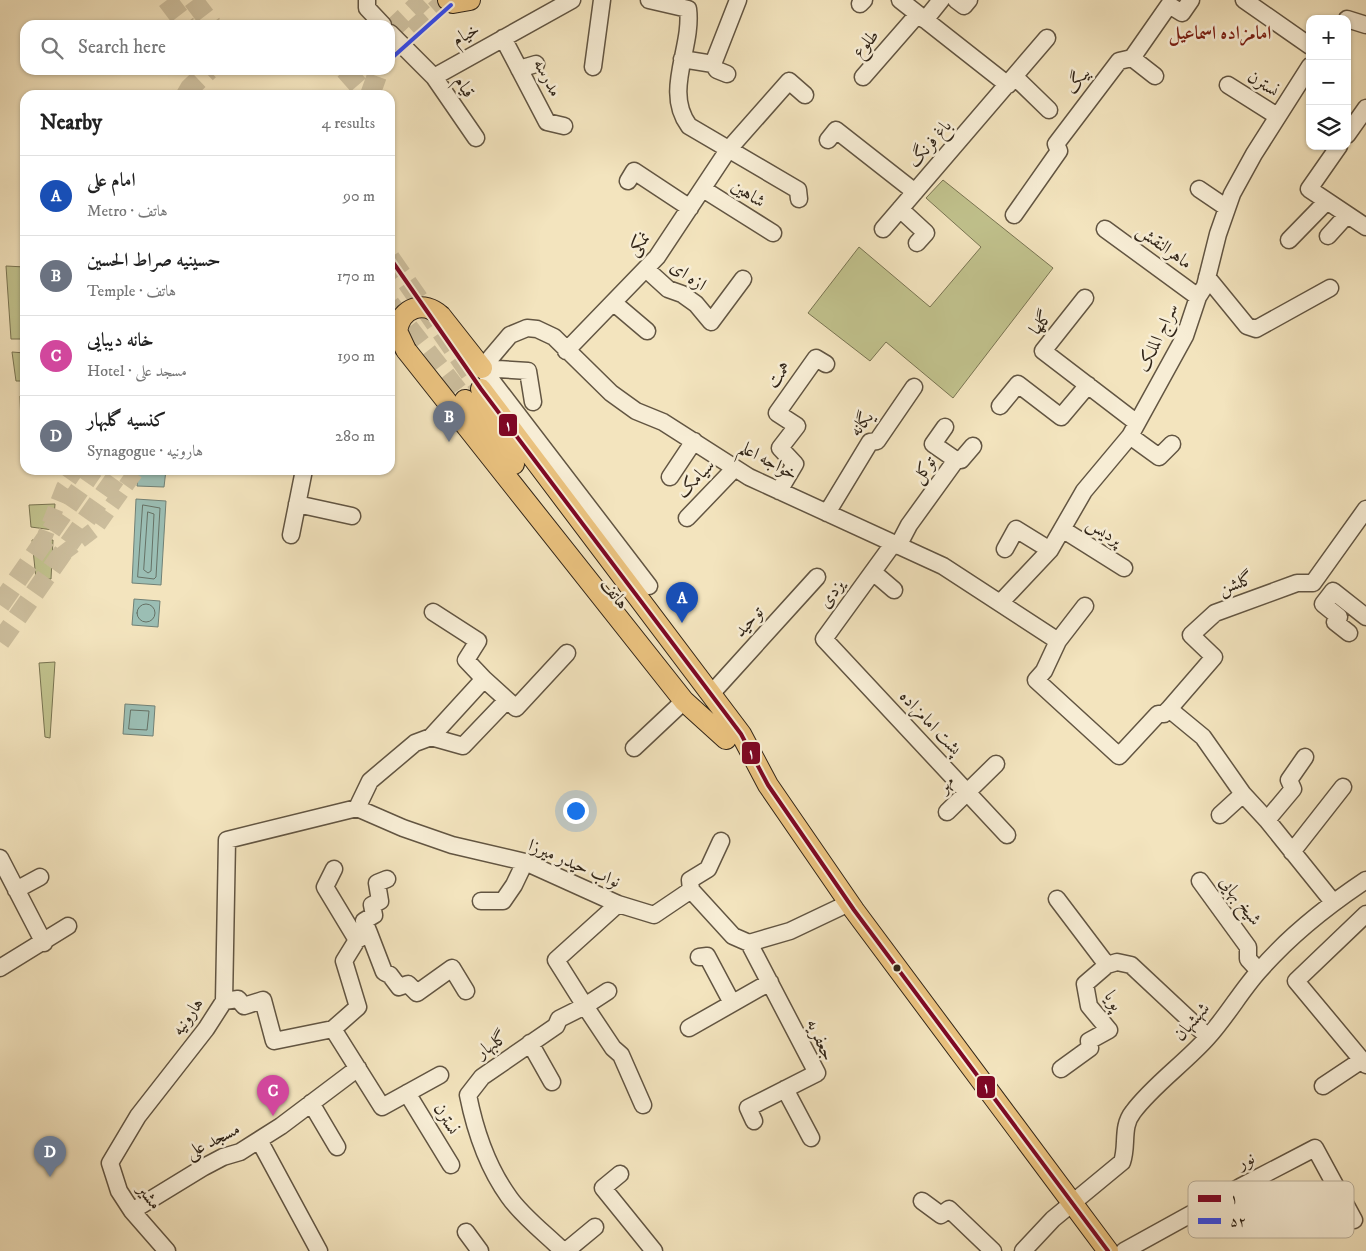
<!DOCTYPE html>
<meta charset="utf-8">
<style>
body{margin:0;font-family:"IM FELL DW Pica",Amiri,serif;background:#f6f6f6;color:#222}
.controls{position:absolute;right:15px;top:15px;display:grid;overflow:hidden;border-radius:10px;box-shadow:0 1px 4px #0004}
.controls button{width:45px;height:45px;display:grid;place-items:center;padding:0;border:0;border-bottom:1px solid #e0e0e0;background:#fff;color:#222;font:25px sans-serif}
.you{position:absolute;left:575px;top:810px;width:18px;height:18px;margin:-12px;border:4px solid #fff;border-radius:50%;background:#1a73e8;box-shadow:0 0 0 8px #1a73e833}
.badge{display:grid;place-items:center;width:32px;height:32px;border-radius:50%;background:#8f2418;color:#fff;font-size:16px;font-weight:700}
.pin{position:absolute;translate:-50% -41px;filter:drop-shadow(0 1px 2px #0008)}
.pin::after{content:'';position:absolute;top:26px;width:18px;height:15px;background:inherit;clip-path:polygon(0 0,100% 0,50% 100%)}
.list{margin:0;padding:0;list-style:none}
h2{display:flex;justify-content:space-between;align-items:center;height:65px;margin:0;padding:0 20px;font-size:21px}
h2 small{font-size:16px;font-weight:400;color:#767676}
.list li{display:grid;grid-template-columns:32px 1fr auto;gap:15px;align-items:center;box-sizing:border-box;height:80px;padding:0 20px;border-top:1px solid #e0e0e0}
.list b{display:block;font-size:19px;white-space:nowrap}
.list p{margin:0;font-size:16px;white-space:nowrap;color:#767676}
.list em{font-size:16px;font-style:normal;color:#767676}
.icon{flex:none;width:28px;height:28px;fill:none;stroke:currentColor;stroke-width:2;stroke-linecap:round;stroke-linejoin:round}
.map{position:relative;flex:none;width:1366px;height:1251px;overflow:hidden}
.search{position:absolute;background:#fff;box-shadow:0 1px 4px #0004;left:20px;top:20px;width:375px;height:55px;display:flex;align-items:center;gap:12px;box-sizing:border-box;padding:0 18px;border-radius:15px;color:#767676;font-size:19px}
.panel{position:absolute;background:#fff;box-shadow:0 1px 4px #0004;left:20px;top:90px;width:375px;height:385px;border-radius:15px}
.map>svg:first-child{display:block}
.green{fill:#c1c28d;stroke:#797452}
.water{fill:#9bbeb4;stroke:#718176}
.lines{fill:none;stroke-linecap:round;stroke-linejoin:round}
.shore{stroke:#667266;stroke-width:1}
.minor-tunnel{stroke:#ccbe9d;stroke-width:16;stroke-dasharray:16 8;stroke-linecap:butt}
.major-tunnel{stroke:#ccbe9d;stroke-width:20;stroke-dasharray:20 10;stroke-linecap:butt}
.minor-casing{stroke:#625542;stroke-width:19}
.major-casing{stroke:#312518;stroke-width:22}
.minor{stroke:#f7edd5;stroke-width:16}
.major{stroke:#eac27f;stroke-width:20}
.major-bridge-casing{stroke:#312518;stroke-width:22;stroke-linecap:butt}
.major-bridge{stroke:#eac27f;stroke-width:20}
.bus-1-casing{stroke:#f7edd5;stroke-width:8}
.bus-2-casing{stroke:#f7edd5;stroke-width:8}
.bus-1{stroke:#7e0724;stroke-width:4}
.bus-2{stroke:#364cec;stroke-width:4}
.bus-dot{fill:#312518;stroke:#f7edd5;stroke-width:2}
.labels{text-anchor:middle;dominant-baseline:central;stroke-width:5;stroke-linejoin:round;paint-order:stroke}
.street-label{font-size:18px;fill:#312518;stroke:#f7edd5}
.neighbourhood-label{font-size:19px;font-weight:bold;fill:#7a1f14;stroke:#f7edd5}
.key{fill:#f7edd5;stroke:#bcb19c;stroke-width:1}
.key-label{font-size:14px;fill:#312518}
.line-badge{stroke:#f7edd5;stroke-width:2}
.badge-label{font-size:14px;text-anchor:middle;font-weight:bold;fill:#fff}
</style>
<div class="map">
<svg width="1366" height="1251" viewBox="0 0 1366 1251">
<rect width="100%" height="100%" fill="#f3e4be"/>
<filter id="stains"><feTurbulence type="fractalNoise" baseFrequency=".004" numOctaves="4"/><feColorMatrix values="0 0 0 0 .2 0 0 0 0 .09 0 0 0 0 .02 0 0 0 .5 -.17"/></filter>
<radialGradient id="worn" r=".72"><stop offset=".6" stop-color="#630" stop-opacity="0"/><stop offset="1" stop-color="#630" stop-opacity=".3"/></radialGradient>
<!-- green -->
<path class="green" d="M943 180 1053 268 953 398 886 342 870 361 808 313 859 247 930 307 981 247 926 198Z
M6 266 25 267V339H11Z
M12 352 25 353V381H16Z
M20 396H25V455H22Z
M55 504 53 530 31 527 29 505Z
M32 540H53L51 579H36Z
M55 662 50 738 45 737 39 663Z"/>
<!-- water -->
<path class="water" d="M139 470H166L164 487 137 486Z
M136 499 166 501 161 585 132 583Z
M134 599 160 601 158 627 132 625Z
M125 704 155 706 153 736 123 734Z"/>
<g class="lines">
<!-- shore -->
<path class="shore" d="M143 505 160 508 156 577 154 579 138 577Z
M148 512 154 514 151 571 148 573 144 570Z
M137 613a9 9 0 1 1 18 0a9 9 0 1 1-18 0Z
M131 710 149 711 147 730 129 729Z"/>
<!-- minor-tunnel -->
<path class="minor-tunnel" d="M41 546 64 487 76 470
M61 555 95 529 137 470"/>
<!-- major-tunnel -->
<path class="major-tunnel" d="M167 0 186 25
M193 0 212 25
M390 31 423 0
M390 51 447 0
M345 70 367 95
M186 95 190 88 209 70
M370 95 379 70
M390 258 481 389
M390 304 465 400
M0 605 93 470
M0 642 121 470"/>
<!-- minor casing -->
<g class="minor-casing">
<path id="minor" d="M367 0V8L383 25
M649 0 688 9C693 48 663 91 689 126L798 190 799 199
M900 0 1008 85
M956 0 964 6 969 0
M1244 0 1310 46
M860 4 864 0
M1347 19 1366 25
M925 20 941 0
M390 33 434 77 476 138
M503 38 547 122 564 126
M1132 58 1155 76
M682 59 713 64 738 0
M713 64 717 70 727 74
M593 67 602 0
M519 69 536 64
M434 77 572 0
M863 77 918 14
M1015 77 1049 110
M1228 85 1277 116
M1347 135 1366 108
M828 140 836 130 915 192
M1339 146 1309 189 1366 227
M628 181 634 171 690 208
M703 189 773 233
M1199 189 1227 208
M900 209 926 233 917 243
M1014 215 1059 151 1056 144 1119 61 1132 58 1169 5 1182 13 1191 0
M883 229 1047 38
M1105 229 1198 297
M1328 236 1347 215
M1289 240 1327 201
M646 269 668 289 682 294 696 304 711 322 743 279
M1207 277 1247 326 1256 329 1330 288
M1085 298 1043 351 1137 423
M614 303 647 331
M566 351 657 257 728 150 789 81 805 95
M482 368 510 335 527 328 537 329 554 337 611 393 636 411 663 422 749 477 943 566 1058 641
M482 368 649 586
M482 368 528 371 533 402
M1000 406 1018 384 1061 417 1088 385
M1130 436 1159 457 1172 444
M956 460H961L973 446
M670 477 694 441
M779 491 795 464 780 448 797 426 777 413 816 358 826 364
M297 504 352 516
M827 513 870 442 877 441 914 387
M687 518 735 468
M1062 529 1124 568
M291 535 304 470
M893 544 824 639 1007 835
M898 546 909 525 956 460 933 444 945 427
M1005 549 1016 529 1050 550
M873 572 894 590
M1313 583 1366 509
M1001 602 1050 550 1084 491 1130 436 1185 336 1198 297 1205 286 1218 234 1232 194 1254 154 1310 66
M1085 606 1058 641 1044 671 1036 680 1119 756 1158 714H1164L1169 709 1203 737 1243 794 1267 820 1333 902
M433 612 478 641 466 660 484 679
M1349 633 1335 622 1339 617 1323 604 1333 591 1366 617
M711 694 817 577
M1169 709 1214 657 1191 635 1215 613 1297 583H1313
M431 737 463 746 507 700
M634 748 684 701
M357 808 370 781 415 743 431 737 484 679 516 708 567 653
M947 812 996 764
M1220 815 1243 794
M1267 820 1293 789 1289 780 1305 757
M1292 852 1343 787
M0 858 44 943
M1200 881 1248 947V959L1259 971
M16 890 40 877
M691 890 690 880 708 869 721 841
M1057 899 1107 965 1117 962 1131 965 1208 1037
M481 901H503L514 885 525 862
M1366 914 1296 981 1366 1065
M369 933 364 921 374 915 372 905 380 901 377 883 387 879
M357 940 369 933 384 972 390 975 399 987 408 984 417 993 452 968 466 991
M749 943 817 1073 748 1108 754 1121
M699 957 707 956 732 1003
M0 968 68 926
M608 991 585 1006 613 1048 621 1055 643 1105
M224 1001 238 999 244 1006 263 1000 274 1041 333 1029 382 1107 440 1075
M689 1028 770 982
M333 1029 358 1007 344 961 357 940 325 887 334 869
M530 1043 552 1082
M1061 1069 1090 1048 1089 1041 1109 1030 1089 1006 1085 984 1107 965
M1323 1086 1362 1060
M785 1089 811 1138
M407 1093 451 1165
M311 1103 337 1147
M259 1140 319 1251
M620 1174 603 1188 654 1251
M922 1201 941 1215 949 1209 993 1251
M132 1211 204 1167 223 1157 240 1152 281 1126 358 1068
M466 1232 480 1251
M167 1251 132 1211 119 1191 110 1163 138 1116 206 1029 224 1001 227 840 357 808 403 828 452 845 525 862 618 904 654 915 691 890 733 936 749 943 790 931 849 903
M563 1251C547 1235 522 1216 509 1197 488 1168 475 1130 468 1095L482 1077 556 1026 559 1019 585 1006 556 960 618 904
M566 1251 595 1227
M1023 1251 1053 1219 1122 1162C1128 1145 1121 1127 1133 1112 1152 1086 1186 1062 1208 1037 1227 1016 1241 991 1259 971 1290 935 1327 906 1366 880
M1124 1251 1240 1187 1315 1148 1354 1220"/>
</g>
<!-- major casing -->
<g class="major-casing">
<path id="major" d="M448 0 453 3 470 0
M441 316 482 368
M406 350 684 701 726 739
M481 389 741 734 768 785 854 910 1108 1251
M465 400 514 464"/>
</g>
<!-- minor -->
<use href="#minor" class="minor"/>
<!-- major -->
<use href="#major" class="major"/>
<!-- major-bridge casing -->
<g class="major-bridge-casing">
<path id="major-bridge" d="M406 350 397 331C401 307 424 300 441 316"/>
</g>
<!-- major-bridge -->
<use href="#major-bridge" class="major-bridge"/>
<!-- bus-1 casing -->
<g class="bus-1-casing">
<path id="bus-1" d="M390 258 481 389 741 734 768 785 854 910 1108 1251"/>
</g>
<!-- bus-2 casing -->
<g class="bus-2-casing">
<path id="bus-2" d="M394 56 451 5"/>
</g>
<!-- bus-1 -->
<use href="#bus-1" class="bus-1"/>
<!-- bus-2 -->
<use href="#bus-2" class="bus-2"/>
</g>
<!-- markers -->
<circle class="bus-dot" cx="897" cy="968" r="4.5"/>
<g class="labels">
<!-- street labels -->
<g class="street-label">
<text transform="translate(466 35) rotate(-29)">خیام</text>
<text transform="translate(866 44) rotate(-49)">طلوع</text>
<text transform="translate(547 78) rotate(62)">مدرسه</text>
<text transform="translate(1078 81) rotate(-53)">بیگ</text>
<text transform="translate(1263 84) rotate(32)">نسترن</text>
<text transform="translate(464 87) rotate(57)">قیام</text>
<text transform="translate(930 144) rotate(-49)">باغ فرنگ</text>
<text transform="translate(748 194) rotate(32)">شاهین</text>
<text transform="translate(639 244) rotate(-51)">نمکی</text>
<text transform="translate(1164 247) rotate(36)">ماهرالنقش</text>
<text transform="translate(688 276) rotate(35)">ازه ای</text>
<text transform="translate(1041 323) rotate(-53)">گلها</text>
<text transform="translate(1158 338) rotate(-65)">سراج الملک</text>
<text transform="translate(779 375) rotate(-54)">همت</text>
<text transform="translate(862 424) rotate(-51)">یگانه</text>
<text transform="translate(768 461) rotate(28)">خواجه اعلم</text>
<text transform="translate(924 470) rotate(-54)">توکل</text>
<text transform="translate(696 479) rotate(-46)">سیامک</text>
<text transform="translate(1104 532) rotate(33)">پردیس</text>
<text transform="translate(1236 584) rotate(-20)">گلشن</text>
<text transform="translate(614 594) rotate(52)">هاتف</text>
<text transform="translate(832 594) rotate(-54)">یزدی</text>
<text transform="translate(749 622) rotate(-48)">توحید</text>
<text transform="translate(930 723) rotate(47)">پشت امامزاده</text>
<text transform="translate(946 784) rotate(-45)">مهر</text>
<text transform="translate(574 864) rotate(23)">نواب حیدر میرزا</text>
<text transform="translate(1240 901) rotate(53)">شیخ بهایی</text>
<text transform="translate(1113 1001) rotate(59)">پویا</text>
<text transform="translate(188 1017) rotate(-55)">هارونیه</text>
<text transform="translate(1192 1022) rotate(-49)">شهشهان</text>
<text transform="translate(820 1040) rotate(66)">جعفریه</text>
<text transform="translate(492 1045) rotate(-35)">گلبهار</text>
<text transform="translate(446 1119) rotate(59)">نسترن</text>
<text transform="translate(213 1141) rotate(-27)">مسجد علی</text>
<text transform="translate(1246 1161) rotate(-27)">نور</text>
<text transform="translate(149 1197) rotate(52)">مشیر</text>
</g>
<!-- neighbourhood labels -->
<g class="neighbourhood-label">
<text x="1220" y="33">امامزاده اسماعیل</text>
</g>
</g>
<!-- legend -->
<rect x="1188" y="1181" width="166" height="57" rx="8" class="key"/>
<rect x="1198" y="1195" width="23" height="7" fill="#7e0724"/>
<rect x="1198" y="1218" width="23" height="6" fill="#364cec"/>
<g class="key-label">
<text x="1230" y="1203">۱</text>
<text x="1230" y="1226">۵۲</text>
</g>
<g class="line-badge">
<rect x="498" y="413" width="20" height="24" rx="5" fill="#7e0724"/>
<rect x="741" y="741" width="20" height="24" rx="5" fill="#7e0724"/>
<rect x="976" y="1075" width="20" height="24" rx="5" fill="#7e0724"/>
</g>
<g class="badge-label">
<text x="508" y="430">۱</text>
<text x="751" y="758">۱</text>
<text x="986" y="1092">۱</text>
</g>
<rect width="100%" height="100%" filter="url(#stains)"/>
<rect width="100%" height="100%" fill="url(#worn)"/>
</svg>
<div class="controls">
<button>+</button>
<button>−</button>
<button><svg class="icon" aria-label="layers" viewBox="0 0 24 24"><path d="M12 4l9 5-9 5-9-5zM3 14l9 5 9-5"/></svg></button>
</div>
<div class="you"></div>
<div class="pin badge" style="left:682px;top:623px;background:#1a4fb4">A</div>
<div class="pin badge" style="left:449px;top:442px;background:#6b7280">B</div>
<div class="pin badge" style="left:273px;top:1116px;background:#d1479c">C</div>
<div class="pin badge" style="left:50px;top:1177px;background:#6b7280">D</div>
<div class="search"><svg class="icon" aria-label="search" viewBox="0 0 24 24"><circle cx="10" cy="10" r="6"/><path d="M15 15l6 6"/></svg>Search here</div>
<section class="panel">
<h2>Nearby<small>4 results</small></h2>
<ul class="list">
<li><span class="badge" style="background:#1a4fb4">A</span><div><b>امام علی</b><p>Metro · هاتف</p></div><em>90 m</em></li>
<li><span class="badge" style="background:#6b7280">B</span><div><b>حسینیه صراط الحسین</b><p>Temple · هاتف</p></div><em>170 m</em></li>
<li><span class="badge" style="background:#d1479c">C</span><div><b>خانه دیبایی</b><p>Hotel · مسجد علی</p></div><em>190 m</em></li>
<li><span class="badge" style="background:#6b7280">D</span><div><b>کنسیه گلبهار</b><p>Synagogue · هارونیه</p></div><em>280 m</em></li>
</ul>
</section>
</div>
